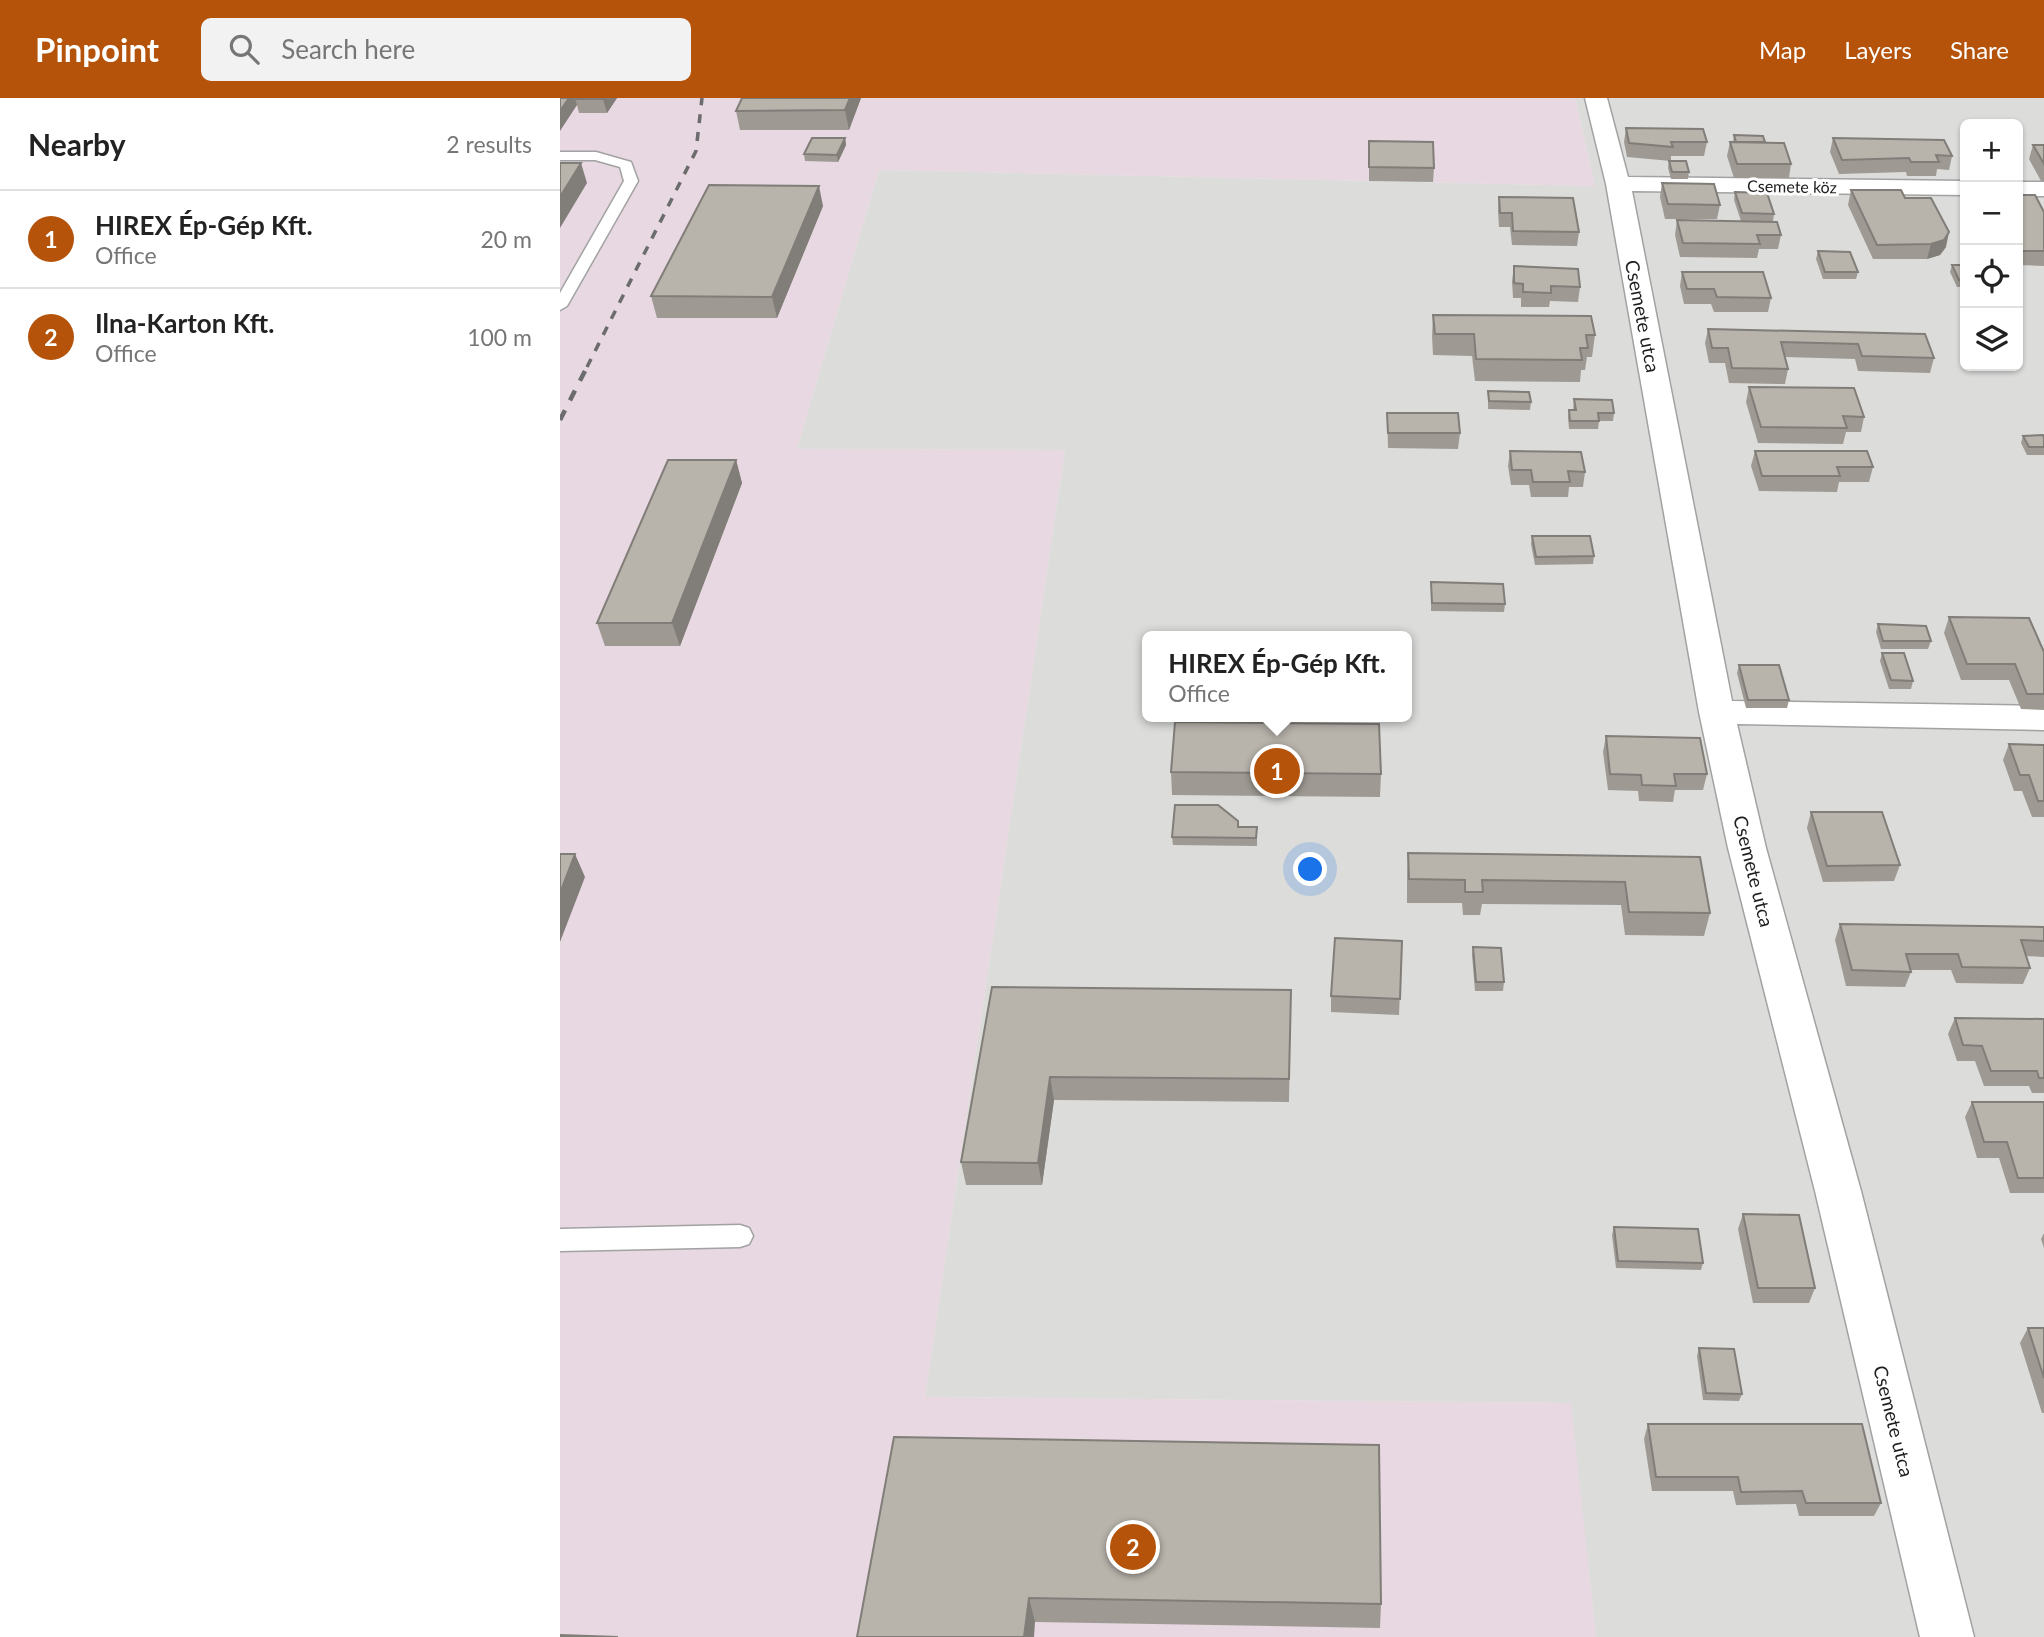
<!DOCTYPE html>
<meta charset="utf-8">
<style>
body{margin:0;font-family:Lato,sans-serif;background:#f2f2f2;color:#222}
.controls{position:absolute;right:21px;top:21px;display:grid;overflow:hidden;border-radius:10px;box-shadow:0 2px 5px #0004}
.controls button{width:63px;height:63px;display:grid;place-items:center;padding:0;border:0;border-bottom:2px solid #e0e0e0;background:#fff;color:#222;font:35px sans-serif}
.you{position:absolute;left:751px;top:772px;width:24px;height:24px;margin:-18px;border:5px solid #fff;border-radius:50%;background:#1a73e8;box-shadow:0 0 0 10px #1a73e833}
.badge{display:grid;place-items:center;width:46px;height:46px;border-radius:50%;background:#b45309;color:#fff;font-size:23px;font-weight:700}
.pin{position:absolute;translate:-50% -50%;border:4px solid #fff;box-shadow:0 2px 7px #0006}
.popup{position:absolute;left:582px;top:533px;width:270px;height:91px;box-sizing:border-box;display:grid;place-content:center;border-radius:10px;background:#fff;filter:drop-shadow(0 2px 5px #0005);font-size:23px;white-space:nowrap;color:#767676}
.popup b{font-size:26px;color:#222}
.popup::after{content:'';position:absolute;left:50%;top:100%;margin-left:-14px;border:14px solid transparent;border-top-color:#fff}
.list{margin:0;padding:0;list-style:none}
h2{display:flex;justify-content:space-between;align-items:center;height:91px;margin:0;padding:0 28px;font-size:30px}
h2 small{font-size:23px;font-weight:400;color:#767676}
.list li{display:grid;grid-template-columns:46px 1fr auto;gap:21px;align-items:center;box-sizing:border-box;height:98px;padding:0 28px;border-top:2px solid #e0e0e0}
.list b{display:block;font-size:26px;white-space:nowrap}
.list p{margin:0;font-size:23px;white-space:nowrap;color:#767676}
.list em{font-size:23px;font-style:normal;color:#767676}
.icon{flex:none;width:38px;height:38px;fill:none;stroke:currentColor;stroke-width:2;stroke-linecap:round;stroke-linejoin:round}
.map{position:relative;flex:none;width:1484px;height:1539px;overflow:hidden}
header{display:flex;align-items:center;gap:42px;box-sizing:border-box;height:98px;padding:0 35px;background:#b45309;color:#fff}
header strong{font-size:33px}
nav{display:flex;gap:38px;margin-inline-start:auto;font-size:24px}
.search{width:490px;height:63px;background:#f2f2f2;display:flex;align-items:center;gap:18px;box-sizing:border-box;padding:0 24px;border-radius:10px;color:#767676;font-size:26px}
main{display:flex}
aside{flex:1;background:#fff}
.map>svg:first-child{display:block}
.residential{fill:#dcdcdb;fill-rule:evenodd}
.industrial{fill:#e7d8e1}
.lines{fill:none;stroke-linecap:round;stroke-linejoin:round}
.lane-casing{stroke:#a2a2a2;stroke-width:3}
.street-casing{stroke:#a2a2a2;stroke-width:3}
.lane{fill:#fff;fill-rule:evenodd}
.street{fill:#fff;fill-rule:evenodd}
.rail-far1{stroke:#6c6c6c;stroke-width:3.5;stroke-dasharray:9 9;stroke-linecap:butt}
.rail{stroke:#6c6c6c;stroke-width:4.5;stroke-dasharray:11 11;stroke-linecap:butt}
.wall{fill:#9e9a93}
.shaded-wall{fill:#817d78}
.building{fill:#b8b3ab;stroke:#817d78;stroke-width:2}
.labels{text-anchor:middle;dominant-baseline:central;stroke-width:6;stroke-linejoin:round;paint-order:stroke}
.far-street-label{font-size:16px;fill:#1e1e1e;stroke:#fff}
.street-label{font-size:19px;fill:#1e1e1e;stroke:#fff}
</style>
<header>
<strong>Pinpoint</strong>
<div class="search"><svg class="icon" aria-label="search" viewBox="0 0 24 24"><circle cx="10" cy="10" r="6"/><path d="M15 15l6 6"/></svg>Search here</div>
<nav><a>Map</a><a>Layers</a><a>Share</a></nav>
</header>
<main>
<aside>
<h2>Nearby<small>2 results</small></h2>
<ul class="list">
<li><span class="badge">1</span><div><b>HIREX Ép-Gép Kft.</b><p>Office</p></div><em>20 m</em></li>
<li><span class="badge">2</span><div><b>Ilna-Karton Kft.</b><p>Office</p></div><em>100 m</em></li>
</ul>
</aside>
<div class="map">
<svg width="1484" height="1539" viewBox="0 0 1484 1539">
<rect width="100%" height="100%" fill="#eeede5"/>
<!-- residential -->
<path class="residential" d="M1015 0H1484V1539H1036L1010 1305 365 1299 505 352 237 351 319 72 1035 88ZM1405 26H1458V268H1405ZM588 538H846V619H588Z"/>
<!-- industrial -->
<path class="industrial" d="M0 0H1015L1035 88 319 72 237 351 505 352 365 1299 1011 1305 1036 1539H0Z"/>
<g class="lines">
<!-- lane casing -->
<g class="lane-casing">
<path id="lane" d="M0 54H36L71 64 78 83 7 208 0 212V195L64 83 60 69 35 62H0Z
M180 1127 189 1130 193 1138 189 1146 180 1149 0 1153V1131Z"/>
</g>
<!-- street casing -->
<g class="street-casing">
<path id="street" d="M1025 0H1047L1068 79 1405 83V97L1072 93 1172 603 1484 608V632L1177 626 1206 750 1301 1093 1414 1539H1360L1255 1093 1168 750 1139 614 1046 86Z
M1458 84H1484V98H1458Z"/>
</g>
<!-- lane -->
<use href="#lane" class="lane"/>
<!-- street -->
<use href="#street" class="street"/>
<!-- rail-far1 -->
<path class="rail-far1" d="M27 269 136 53 142 0"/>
<!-- rail -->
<path class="rail" d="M0 322 28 267"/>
</g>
<!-- wall -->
<path class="wall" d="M0 0H57L47 15H19L17 7Z
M301 0 289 32H180L176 13Z
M1066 30 1147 44 1144 58H1111V63L1067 59 1064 44Z
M1174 37 1205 44 1231 66 1229 80H1174L1167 58 1170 44H1173Z
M285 40 286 47 278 64 245 63 244 56Z
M1273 40 1392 58 1389 72 1377 71 1376 78H1347L1346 74 1279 76 1270 54Z
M809 43 874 70 873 84 809 83Z
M1473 47H1484V83H1481L1469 61Z
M1109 63 1129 74 1128 81H1111L1108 70Z
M1102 85 1160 107 1157 121H1105L1100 99Z
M1291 92 1345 100 1386 149 1380 157 1367 161H1313L1288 107Z
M1175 94 1214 116 1213 123H1181L1174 102Z
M1458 97 1484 114V168L1458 167Z
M939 99 1019 134 1017 148 952 147 950 129H939L938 113Z
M263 108 217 220H97L91 198Z
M1117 122 1221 137 1218 151H1199L1197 160 1120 159 1115 137Z
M1258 153 1298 174 1296 181H1263L1256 161Z
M1392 167H1405V189H1397L1390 174Z
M954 168 1020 189 1018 204 990 203 989 209H961V200H953L952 183Z
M1122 174 1211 200 1208 214H1154L1151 206H1124L1120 188Z
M873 217 1035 237 1032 259H1027L1025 272H1021L1020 284 915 283 912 258 873 257 872 238Z
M1148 231 1365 236 1374 260 1370 275 1298 273 1295 261 1225 259 1228 271 1225 286 1169 285 1165 265H1149L1145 245Z
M1189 289 1304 319 1301 334H1286L1283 346 1198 345 1186 304Z
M928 293 971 304 970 312 928 311Z
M1014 301 1054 315 1053 323H1039L1038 331H1009L1008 319 1009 312H1013Z
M827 315 900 335 898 351 828 350Z
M1463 338 1484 340V357H1467L1461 345Z
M950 353 1025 374 1023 389H1009L1008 399H971L969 387H951L948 368Z
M1195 353 1313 369 1309 384H1279L1277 394 1199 393 1191 368Z
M176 362 182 385 120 548H45L37 525Z
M972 438 1034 458 1033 466 975 467 971 446Z
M871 484 945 506 944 514 871 513Z
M1389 519 1484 554V612L1461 611 1449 582H1401L1384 535Z
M1318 526 1371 543 1368 551H1321L1316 534Z
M1322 555 1353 583 1351 591H1329L1320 563Z
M1179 567 1229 602 1227 610H1186L1177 575Z
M1046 638 1147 676 1143 692H1115L1113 704 1079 703 1078 693 1048 692 1043 654Z
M1449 646 1484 647V719H1472L1462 693H1454L1443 662Z
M611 674 821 676 820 699 612 697Z
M1251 714 1340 767 1334 783 1263 784 1247 730Z
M678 729 697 737V748L613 747 612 739Z
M848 755 1140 759 1150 815 1144 838 1065 837 1061 807 922 806 920 817H903L902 805H847V779Z
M1280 826 1484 829V859L1466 858 1470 870 1463 886 1396 885 1391 872H1351V874L1345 889 1286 888 1275 842Z
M842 843 839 917 771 914V898Z
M913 849 944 884 943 893H915L912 857Z
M432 889 731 892 729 1004 494 1002 482 1087H406L401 1064Z
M1395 920 1484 921V995H1472L1469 988H1424L1415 963H1397L1388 936Z
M1412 1004H1484V1095H1450L1439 1060H1417L1405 1019Z
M1183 1116 1255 1190 1249 1205H1193L1178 1131Z
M1054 1129 1143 1165 1141 1172 1056 1170 1052 1137Z
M1484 1135V1150L1481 1141Z
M1468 1230H1484V1315H1482L1460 1245Z
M1139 1250 1182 1296 1179 1303 1143 1302 1137 1258Z
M1088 1326 1321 1405 1314 1418H1239L1236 1406 1176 1407 1173 1393H1092L1084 1341Z
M334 1339 821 1506 820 1530 475 1524Z"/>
<!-- shaded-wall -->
<path class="shaded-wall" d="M9 0H22L15 1 17 7 0 33V13Z
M44 0H57L47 15 43 1Z
M290 0H301L289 32 285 12Z
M285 40 286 47 278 64 277 57Z
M21 65 27 85 0 130V99Z
M259 88 263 108 217 220 212 199Z
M1389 134 1386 149 1380 157 1367 161 1371 146Z
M176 362 182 385 120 548 112 525Z
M15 756 25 779 0 844V795Z
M490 979 494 1002 482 1087 478 1065Z
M469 1500 475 1524 474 1539H464Z"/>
<!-- building -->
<path class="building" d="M0 0H9L0 13Z
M16 0H44L43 1H15Z
M182 0H290L285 12 176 13Z
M1066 30 1143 31 1147 44H1111L1113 49 1069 45Z
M1174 37 1203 38 1205 44H1176Z
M252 40H285L277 57 244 56Z
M1273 40 1384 42 1392 58 1376 57 1379 64H1351L1349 60 1282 62Z
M809 43 873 44 874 70 809 69Z
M1170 44 1224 45 1231 66H1177Z
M1473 47H1484V66Z
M1109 63H1126L1129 74H1112Z
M0 65H21L0 99Z
M1102 85 1154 86 1160 107 1108 106Z
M149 87 259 88 212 199 91 198Z
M1291 92H1341L1345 100H1371L1389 134 1384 142 1371 146 1317 147Z
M1175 94 1207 95 1214 116 1182 115Z
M1458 97H1475L1484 114V153H1460L1458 148Z
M939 99 1013 100 1019 134 953 133 952 115H940Z
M1117 122 1217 124 1221 137H1197L1200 146 1123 145Z
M1258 153 1290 154 1298 174H1265Z
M1392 167H1405V182H1399Z
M954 168 1018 171 1020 189 991 188V195L963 194V186L954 185Z
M1122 174H1203L1211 200 1157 199 1154 191H1127Z
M873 217 1031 218 1035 237H1026L1028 250H1020L1022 262 916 261 914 236H875Z
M1148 231 1365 236 1374 260 1302 258 1298 246 1221 244 1228 271 1172 270 1168 250H1152Z
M1189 289 1294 290 1304 319 1283 318 1287 330 1201 329Z
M928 293 969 294 971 304 929 303Z
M1014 301 1052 302 1054 315H1038L1039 323H1010L1009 312H1016Z
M827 315H898L900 335H828Z
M1483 337 1484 340V349H1469L1463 338Z
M950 353 1021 354 1025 374 1008 373 1010 384H973L971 372H952Z
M1195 353H1307L1313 369H1277L1280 378H1202Z
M108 362H176L112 525H37Z
M972 438H1030L1034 458 976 459Z
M871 484 943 486 945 506 872 505Z
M1389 519 1469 520 1484 554V596H1467L1455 566H1407Z
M1318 526 1366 528 1371 543H1323Z
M1322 555H1344L1353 583 1331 582Z
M1179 567H1219L1229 602H1188Z
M615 624 819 626 821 676 611 674Z
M1046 638 1140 640 1147 676H1114L1116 688 1082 687 1081 677 1050 676Z
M1449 646 1484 647V703H1478L1469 677H1460Z
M615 707H658L678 723V729H697L696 740 612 739Z
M1251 714H1322L1340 767 1267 768Z
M848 755 1140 759 1150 815 1069 814 1065 784 922 782 923 794H905V782L849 781Z
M0 756H15L0 795Z
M1280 826 1484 829V843L1461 842 1470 870 1402 869 1398 856H1346L1351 874 1292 872Z
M775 840 842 843 840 901 771 898Z
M913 849 941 850 944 884H916Z
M432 889 731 892 729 981 490 979 478 1065 401 1064Z
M1395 920 1484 921V980H1479L1477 973H1431L1422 948 1403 947Z
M1412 1004H1484V1080H1458L1447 1044H1424Z
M1183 1116 1239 1117 1255 1190H1198Z
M1054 1129 1138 1131 1143 1165 1058 1163Z
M1468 1230H1484V1280Z
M1139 1250 1174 1251 1182 1296 1146 1295Z
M1088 1326H1302L1321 1405H1246L1242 1393 1181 1394 1178 1379H1096Z
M334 1339 819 1347 821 1506 469 1500 464 1539H297Z
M0 1537 58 1539H0Z"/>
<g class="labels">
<!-- far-street labels -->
<g class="far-street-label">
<text transform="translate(1232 88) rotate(1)">Csemete köz</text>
</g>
<!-- street labels -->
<g class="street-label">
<text transform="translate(1083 218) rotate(79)">Csemete utca</text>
<text transform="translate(1194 773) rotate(76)">Csemete utca</text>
<text transform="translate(1334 1323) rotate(76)">Csemete utca</text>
</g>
</g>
</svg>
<div class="controls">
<button>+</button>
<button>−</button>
<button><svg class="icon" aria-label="locate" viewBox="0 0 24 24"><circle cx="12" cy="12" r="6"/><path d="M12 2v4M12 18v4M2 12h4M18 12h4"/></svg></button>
<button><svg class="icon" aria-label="layers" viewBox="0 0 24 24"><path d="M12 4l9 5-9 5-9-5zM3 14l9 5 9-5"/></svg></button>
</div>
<div class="you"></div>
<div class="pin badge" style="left:717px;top:673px">1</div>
<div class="popup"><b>HIREX Ép-Gép Kft.</b>Office</div>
<div class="pin badge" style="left:573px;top:1449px">2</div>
</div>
</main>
